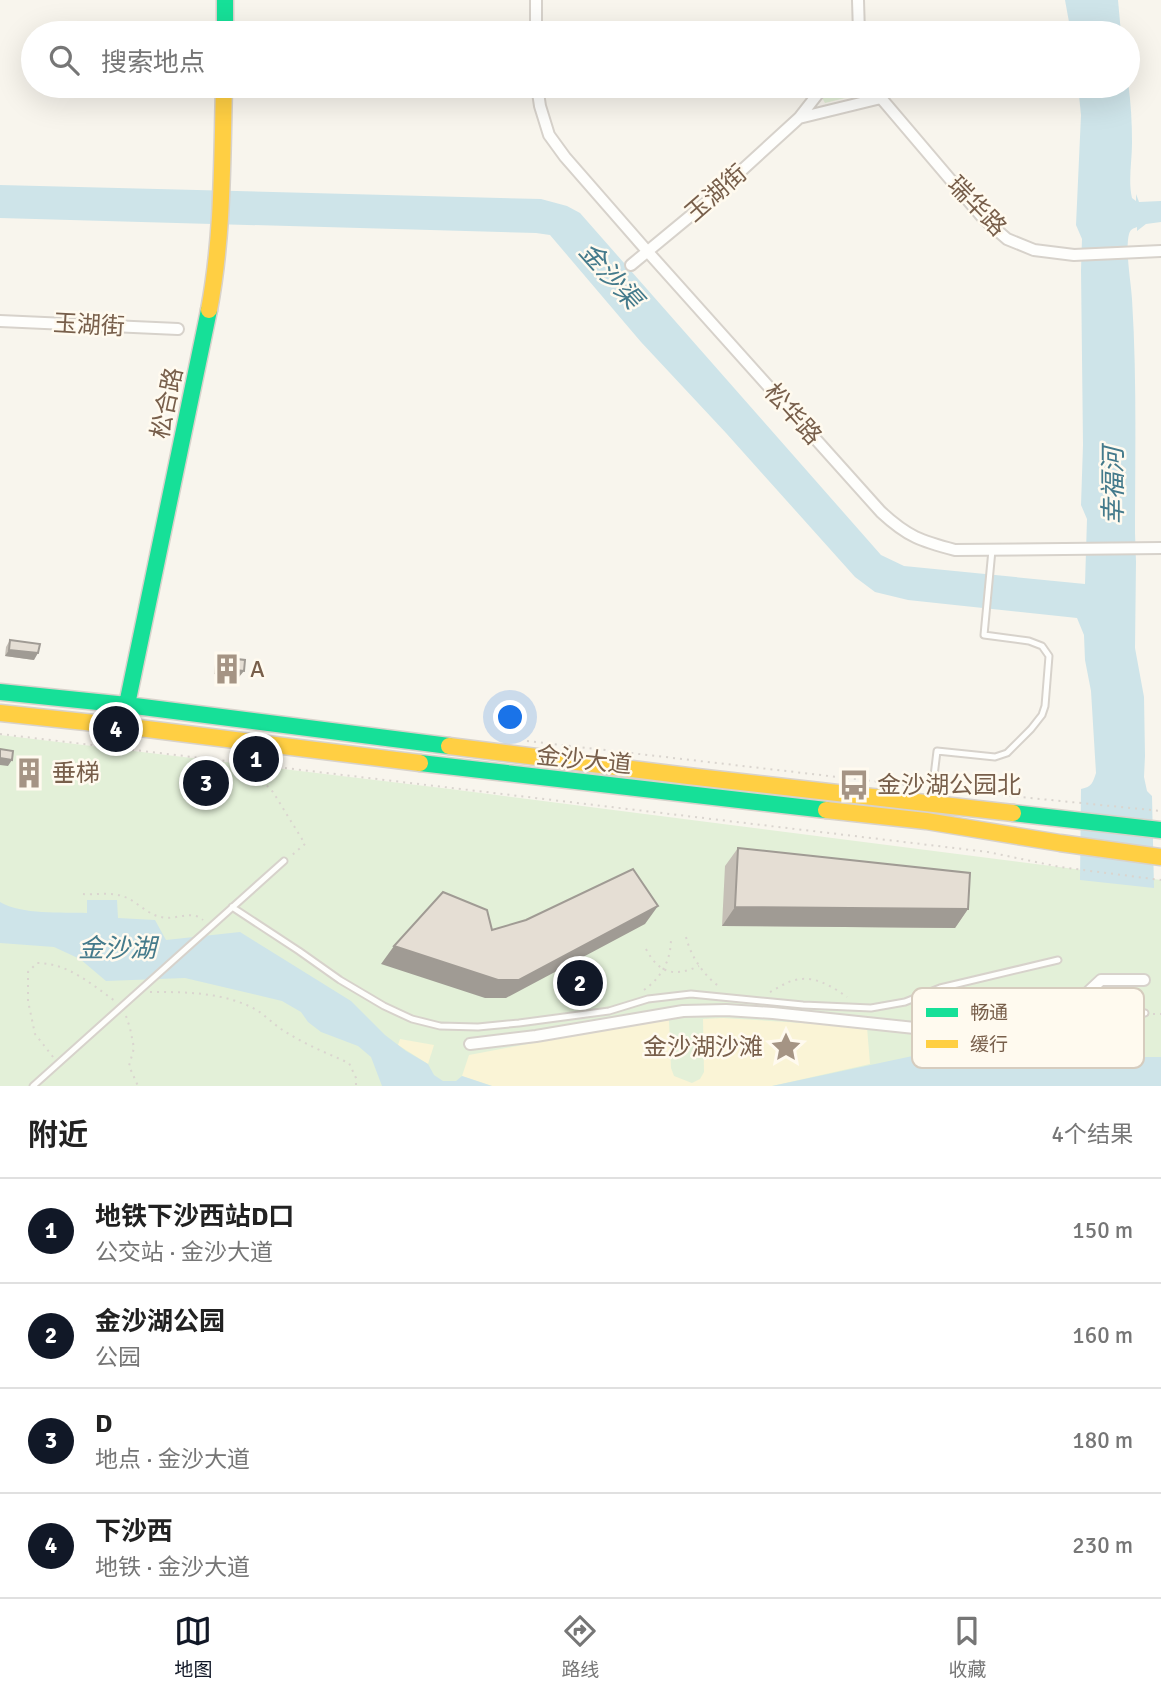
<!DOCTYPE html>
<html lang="zh">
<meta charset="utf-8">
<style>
body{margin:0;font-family:Signika,"Noto Sans SC",sans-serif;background:#f2f2f2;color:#222}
.you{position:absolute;left:511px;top:718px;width:24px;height:24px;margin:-18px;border:5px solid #fff;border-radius:50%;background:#1a73e8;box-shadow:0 0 0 10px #1a73e833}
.badge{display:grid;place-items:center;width:46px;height:46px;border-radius:50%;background:#111827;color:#fff;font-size:23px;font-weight:700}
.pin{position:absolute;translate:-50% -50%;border:4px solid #fff;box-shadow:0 2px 7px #0006}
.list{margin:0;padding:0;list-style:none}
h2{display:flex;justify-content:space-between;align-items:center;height:91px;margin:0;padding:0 28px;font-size:30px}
h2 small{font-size:23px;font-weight:400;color:#767676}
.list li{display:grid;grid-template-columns:46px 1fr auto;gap:21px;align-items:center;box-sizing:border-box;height:105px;padding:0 28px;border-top:2px solid #e0e0e0}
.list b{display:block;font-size:26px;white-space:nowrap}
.list p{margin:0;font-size:23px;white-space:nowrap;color:#767676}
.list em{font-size:23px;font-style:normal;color:#767676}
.icon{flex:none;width:38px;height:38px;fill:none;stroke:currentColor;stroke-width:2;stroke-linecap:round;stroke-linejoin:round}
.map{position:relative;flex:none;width:1161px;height:1086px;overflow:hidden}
.search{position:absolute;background:#fff;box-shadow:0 7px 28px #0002;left:21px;right:21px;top:21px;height:77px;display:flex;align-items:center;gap:18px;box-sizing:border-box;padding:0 24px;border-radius:38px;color:#767676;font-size:26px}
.sheet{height:511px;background:#fff}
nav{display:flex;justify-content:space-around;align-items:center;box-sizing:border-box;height:98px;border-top:2px solid #e0e0e0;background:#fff;font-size:19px;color:#767676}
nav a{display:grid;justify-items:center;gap:4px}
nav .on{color:#111827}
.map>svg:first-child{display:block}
.green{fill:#e3f0d8}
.sand{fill:#faf4d6}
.water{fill:#cee4e9}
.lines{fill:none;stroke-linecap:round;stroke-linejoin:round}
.lane-casing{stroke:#d7d2cb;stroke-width:9}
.street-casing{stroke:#d7d2cb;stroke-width:14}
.fast-casing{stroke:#d8d2cb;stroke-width:19}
.slow-casing{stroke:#d8d2cb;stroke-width:19}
.path{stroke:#dad5cf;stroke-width:2;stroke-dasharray:2 5;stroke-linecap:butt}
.lane{stroke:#fefefc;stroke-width:5}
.street{stroke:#fefefc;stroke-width:10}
.fast{stroke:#16e098;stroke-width:16}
.slow{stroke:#ffcf43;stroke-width:16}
.wall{fill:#c5bfb6}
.shaded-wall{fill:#a09b94}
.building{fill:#e5ded4;stroke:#a09b94;stroke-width:2}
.labels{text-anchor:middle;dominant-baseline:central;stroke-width:5;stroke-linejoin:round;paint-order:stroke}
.street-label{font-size:24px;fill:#785f4b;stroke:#fffaef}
.poi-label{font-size:24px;fill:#785f4b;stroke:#fffaef;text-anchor:start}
.water-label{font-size:26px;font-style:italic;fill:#447a8b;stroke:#fffaef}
.key{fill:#fffaef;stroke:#d6ccbe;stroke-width:2}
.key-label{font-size:19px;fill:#785f4b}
</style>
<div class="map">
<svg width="1161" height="1086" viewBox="0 0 1161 1086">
<rect width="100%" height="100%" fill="#f8f5ed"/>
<!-- green -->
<path class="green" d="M833 86H869V92L825 103 821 96Z
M0 735 450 789 1161 880V1086H0Z"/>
<!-- sand -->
<path class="sand" d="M723 1018 867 1027 870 1064 772 1086H492L462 1076 469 1055 628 1025 669 1020 671 1068 674 1076 692 1083 700 1079 704 1072 703 1019Z
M400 1039 434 1045 428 1064 398 1045Z"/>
<!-- water -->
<path class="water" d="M1065 0H1118L1121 33H1071Z
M1128 82C1131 103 1132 123 1132 143 1132 161 1128 181 1132 198L1136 201V194L1139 202 1161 201V222L1146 224 1137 231V227C1132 229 1131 229 1129 234 1125 250 1131 282 1132 299 1137 377 1135 455 1135 533L1136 562 1135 648 1144 697 1145 756 1144 777 1147 791 1152 796 1154 888 1080 880 1081 789C1092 787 1093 782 1096 773L1091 691 1085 660 1084 635 1077 618 908 600 875 592 855 577 726 433 641 342 550 235 536 233 0 218V185L541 199 567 206 580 213 881 555 904 566 1085 584 1087 519 1081 505 1083 445 1081 270 1082 239 1076 225 1081 115 1078 86H1128Z
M87 900H117L118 918 155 920 166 940 240 932 351 1001 385 1035 406 1051 428 1064 434 1075 443 1081H456L462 1076 492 1086H382L371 1057 358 1046 321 1032 308 1022 301 1012 282 1001 185 978 106 981 80 959 54 947 0 943V902C22 915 61 912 87 913Z
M1095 1022 1136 1023 1135 1057H1161V1086H772L1049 1027Z"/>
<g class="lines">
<!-- lane casing -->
<g class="lane-casing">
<path id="lane" d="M931 801 937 751 995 757 1007 753 1031 729 1042 715 1045 706 1049 656 1042 646 1029 641 984 635 992 550
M232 907 299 951 340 980 384 1006 412 1019 440 1026 478 1027 519 1023 609 1011 648 999 691 994 803 1005 871 1008 905 1002 940 988 1058 960
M940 988C957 994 973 1004 991 1006 1019 1010 1045 994 1072 995 1082 995 1089 999 1098 1003 1113 1008 1130 1010 1145 1013
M33 1086 284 861"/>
</g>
<!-- street casing -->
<g class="street-casing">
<path id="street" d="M858 0 859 33
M536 33V0
M537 86 540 106 549 135 565 157 648 252 881 512C908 537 921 541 955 550L1161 548
M876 86 881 98 983 218 1007 239 1034 250 1074 255 1161 251
M799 118 881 98
M631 265 706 203 799 118 824 86
M0 321 178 329
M470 1044 536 1036 683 1011 726 1010 773 1013 962 1033 1084 996 1101 980H1144"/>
</g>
<!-- fast casing -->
<g class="fast-casing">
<path id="fast" d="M225 0V33
M0 692 127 705 449 746
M125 714 209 310
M420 763 826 810
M1013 813 1161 830"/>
</g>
<!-- slow casing -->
<g class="slow-casing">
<path id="slow" d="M209 310C223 237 222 161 224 86
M0 713 123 726 420 763
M449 746 688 776 1013 813
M826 810 926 821 1060 843 1161 857"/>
</g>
<!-- path -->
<path class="path" d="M0 734 988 852 1060 867 1161 880
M527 741 924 787
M238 755 273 792 305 844 291 856
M940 789 1161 811
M83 894C95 895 110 892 122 896 136 900 146 914 161 917 175 921 191 909 203 920
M686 937C691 957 704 976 720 987
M646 949C659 974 675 977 699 966
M644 990C662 977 671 960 671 938
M150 992C185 992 219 992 251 1007 262 1012 271 1022 281 1029 302 1043 326 1053 349 1063L356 1078V1086
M770 992C778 988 786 982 795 980 815 975 833 987 847 997
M594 1003 595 1000 604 1003
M1153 1014H1161
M126 1016 130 1028 134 1048 129 1066 138 1086
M53 1057 35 1034 28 1001V972L37 963C68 963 91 984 115 1001"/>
<!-- lane -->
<use href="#lane" class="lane"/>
<!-- street -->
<use href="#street" class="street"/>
<!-- fast -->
<use href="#fast" class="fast"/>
<!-- slow -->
<use href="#slow" class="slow"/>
</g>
<!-- wall -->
<path class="wall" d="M10 640 34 660 5 656 6 647Z
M219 657 239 677 214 674 215 664Z
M199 772 218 790 193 788 194 778Z
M738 848 968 909 955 928 722 926 725 866Z"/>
<!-- shaded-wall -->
<path class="shaded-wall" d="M9 650 38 653 34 660 5 656Z
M218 668 244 671 239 677 214 674Z
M0 758 12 760 8 766 0 765Z
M198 781 222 784 218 790 193 788Z
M658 906 645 924 506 998H485L381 964 394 946Z
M735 907 968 909 955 928 722 926Z"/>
<!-- building -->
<path class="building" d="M10 640 40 644 38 653 9 650Z
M219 657 245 660 244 671 218 668Z
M0 749 13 751 12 760 0 758Z
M199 772 223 774 222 784 198 781Z
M738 848 970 873 968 909 735 907Z
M633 869 658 906 519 980H498L394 946 443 892 487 910 492 930 526 920Z"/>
<!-- icons -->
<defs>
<g id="building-bare" transform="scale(2.415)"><path d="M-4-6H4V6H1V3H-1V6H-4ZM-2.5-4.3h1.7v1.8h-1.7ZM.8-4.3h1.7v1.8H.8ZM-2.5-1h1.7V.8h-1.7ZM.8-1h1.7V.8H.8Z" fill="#a59484" stroke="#fffaef" stroke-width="2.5" paint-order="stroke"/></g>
<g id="bus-bare" transform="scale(2.415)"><path d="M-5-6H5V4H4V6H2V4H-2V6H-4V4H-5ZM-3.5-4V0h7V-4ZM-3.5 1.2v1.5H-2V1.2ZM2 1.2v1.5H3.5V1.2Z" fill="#a59484" stroke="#fffaef" stroke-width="2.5" paint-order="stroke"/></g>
<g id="sight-bare" transform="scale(2.415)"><path d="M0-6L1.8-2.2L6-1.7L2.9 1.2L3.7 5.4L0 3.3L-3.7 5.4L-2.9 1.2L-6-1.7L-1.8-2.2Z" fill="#a59484" stroke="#fffaef" stroke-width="2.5" paint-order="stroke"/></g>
</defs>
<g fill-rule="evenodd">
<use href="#building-bare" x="227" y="669"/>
<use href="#building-bare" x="29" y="773"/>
<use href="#bus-bare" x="854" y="785"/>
<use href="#sight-bare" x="786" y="1047"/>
</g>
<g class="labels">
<!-- street labels -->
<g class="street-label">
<text transform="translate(716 193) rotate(-41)">玉湖街</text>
<text transform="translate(977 206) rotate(46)">瑞华路</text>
<text transform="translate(89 325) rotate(3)">玉湖街</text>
<text transform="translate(167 403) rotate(-78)">松合路</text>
<text transform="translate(793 414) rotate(48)">松华路</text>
<text transform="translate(584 760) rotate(6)">金沙大道</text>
</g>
<!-- poi labels -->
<g class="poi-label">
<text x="250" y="669">A</text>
<text x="52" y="773">垂梯</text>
<text x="877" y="785">金沙湖公园北</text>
<text x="763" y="1047" text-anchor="end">金沙湖沙滩</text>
</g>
<!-- water labels -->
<g class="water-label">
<text transform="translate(610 276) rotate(48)">金沙渠</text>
<text transform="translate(1114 486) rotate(-90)">幸福河</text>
<text x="117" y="949">金沙湖</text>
</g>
</g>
<!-- legend -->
<rect x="912" y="988" width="232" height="80" rx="10" class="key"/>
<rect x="926" y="1008" width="32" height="9" fill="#16e098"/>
<rect x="926" y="1040" width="32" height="8" fill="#ffcf43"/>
<g class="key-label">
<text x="970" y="1019">畅通</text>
<text x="970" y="1051">缓行</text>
</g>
</svg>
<div class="you"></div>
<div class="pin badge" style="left:256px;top:759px">1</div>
<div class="pin badge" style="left:580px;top:983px">2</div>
<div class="pin badge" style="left:206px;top:783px">3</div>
<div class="pin badge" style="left:116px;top:729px">4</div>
<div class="search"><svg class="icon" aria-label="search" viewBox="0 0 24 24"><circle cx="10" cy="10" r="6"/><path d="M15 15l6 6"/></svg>搜索地点</div>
</div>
<section class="sheet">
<h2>附近<small>4个结果</small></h2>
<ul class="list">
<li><span class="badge">1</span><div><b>地铁下沙西站D口</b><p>公交站 · 金沙大道</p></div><em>150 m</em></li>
<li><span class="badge">2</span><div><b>金沙湖公园</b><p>公园</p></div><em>160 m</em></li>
<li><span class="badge">3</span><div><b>D</b><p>地点 · 金沙大道</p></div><em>180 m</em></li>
<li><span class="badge">4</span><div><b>下沙西</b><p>地铁 · 金沙大道</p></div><em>230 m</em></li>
</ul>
</section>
<nav>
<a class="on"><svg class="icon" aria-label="map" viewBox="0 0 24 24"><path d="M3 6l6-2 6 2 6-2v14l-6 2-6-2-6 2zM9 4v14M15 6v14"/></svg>地图</a>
<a><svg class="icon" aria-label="directions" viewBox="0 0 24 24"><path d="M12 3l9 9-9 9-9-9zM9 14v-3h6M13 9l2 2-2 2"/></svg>路线</a>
<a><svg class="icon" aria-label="saved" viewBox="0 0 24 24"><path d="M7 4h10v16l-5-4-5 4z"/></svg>收藏</a>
</nav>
